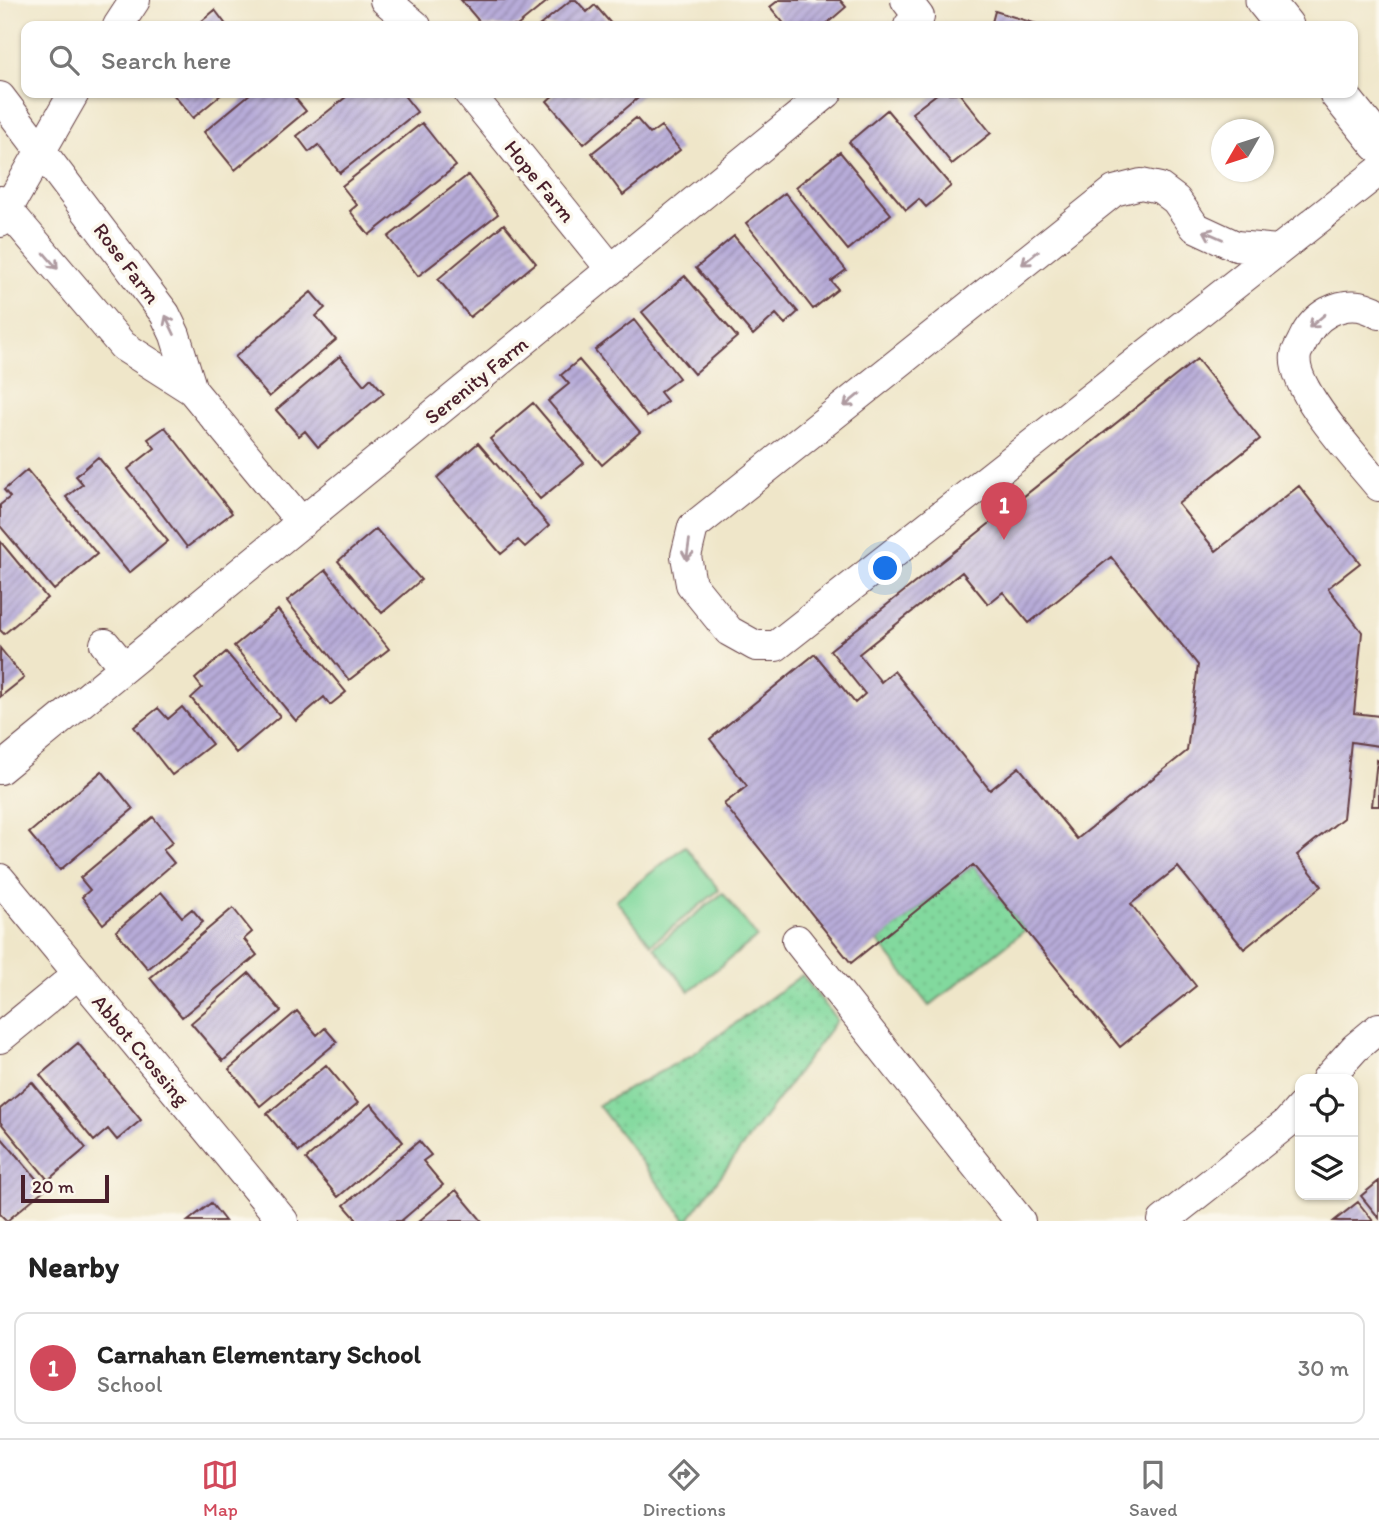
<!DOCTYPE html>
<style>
body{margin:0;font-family:Itim,sans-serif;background:#f2f2f2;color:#222}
.controls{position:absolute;right:21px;bottom:21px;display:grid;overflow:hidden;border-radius:14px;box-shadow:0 2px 5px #0004}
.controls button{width:63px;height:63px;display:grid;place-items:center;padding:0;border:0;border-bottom:2px solid #e0e0e0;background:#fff;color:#222;font:35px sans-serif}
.compass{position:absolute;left:1211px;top:119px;width:63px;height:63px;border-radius:50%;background:#fff;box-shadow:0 2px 5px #0004;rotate:231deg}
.scale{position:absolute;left:21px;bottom:18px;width:88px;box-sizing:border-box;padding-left:7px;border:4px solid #4a1f2b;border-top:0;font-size:19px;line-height:24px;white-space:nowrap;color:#4a1f2b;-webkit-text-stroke:5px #fbf7ec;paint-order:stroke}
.you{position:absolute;left:886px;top:569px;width:24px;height:24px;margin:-18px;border:5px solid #fff;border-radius:50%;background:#1a73e8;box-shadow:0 0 0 10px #1a73e833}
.badge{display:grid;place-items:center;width:46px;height:46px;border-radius:50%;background:#d1495b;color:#fff;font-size:23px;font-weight:700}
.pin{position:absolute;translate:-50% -58px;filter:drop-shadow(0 2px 4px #0008)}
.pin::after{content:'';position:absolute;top:37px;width:24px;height:21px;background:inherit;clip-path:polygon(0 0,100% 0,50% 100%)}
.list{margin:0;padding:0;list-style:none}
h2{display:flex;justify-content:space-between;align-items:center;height:91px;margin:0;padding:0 28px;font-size:30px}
h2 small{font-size:23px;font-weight:400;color:#767676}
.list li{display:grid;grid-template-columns:46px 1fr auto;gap:21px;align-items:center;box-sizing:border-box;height:112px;margin:0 14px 14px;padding:0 14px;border:2px solid #e0e0e0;border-radius:14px}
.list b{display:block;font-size:26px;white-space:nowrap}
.list p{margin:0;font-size:23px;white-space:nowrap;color:#767676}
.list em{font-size:23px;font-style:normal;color:#767676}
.icon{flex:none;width:38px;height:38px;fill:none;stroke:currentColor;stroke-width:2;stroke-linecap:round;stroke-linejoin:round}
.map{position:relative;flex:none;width:1379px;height:1221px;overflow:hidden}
.search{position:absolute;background:#fff;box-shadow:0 2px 5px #0004;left:21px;right:21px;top:21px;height:77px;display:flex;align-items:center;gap:18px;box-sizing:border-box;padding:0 24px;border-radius:14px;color:#767676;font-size:26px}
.sheet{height:217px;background:#fff}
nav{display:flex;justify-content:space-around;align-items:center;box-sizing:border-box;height:98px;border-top:2px solid #e0e0e0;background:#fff;font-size:19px;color:#767676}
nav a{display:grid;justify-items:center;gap:4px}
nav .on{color:#d1495b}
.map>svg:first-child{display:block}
.park{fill:url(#park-dots);stroke:#667c64;stroke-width:2}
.garden{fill:#82d99e;stroke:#667c64;stroke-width:2}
.building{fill:url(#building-hatch);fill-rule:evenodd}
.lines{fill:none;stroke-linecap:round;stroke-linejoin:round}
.minor-casing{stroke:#633d43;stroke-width:32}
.major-casing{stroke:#633d43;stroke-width:39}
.minor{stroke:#fff;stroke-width:30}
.major{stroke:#fff;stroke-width:37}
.oneway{stroke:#ae9aa0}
.labels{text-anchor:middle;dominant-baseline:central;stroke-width:7;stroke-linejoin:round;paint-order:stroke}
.street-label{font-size:21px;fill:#4a1f2b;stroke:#fbf7ec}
</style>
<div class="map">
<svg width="1379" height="1221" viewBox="0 0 1379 1221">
<defs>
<pattern id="park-dots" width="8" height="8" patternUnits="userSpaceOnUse" patternTransform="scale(1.75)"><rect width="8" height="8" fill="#82d99e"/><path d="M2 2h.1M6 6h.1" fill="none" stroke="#72ba88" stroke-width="1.8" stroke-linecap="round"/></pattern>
<pattern id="building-hatch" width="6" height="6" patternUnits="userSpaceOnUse" patternTransform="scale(1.75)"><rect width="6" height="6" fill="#b7acd9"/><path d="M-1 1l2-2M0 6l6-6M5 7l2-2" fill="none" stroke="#978bb0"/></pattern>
</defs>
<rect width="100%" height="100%" fill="#fbf7ec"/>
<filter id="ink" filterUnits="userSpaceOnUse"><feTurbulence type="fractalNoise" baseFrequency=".0143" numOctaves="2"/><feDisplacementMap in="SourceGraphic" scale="14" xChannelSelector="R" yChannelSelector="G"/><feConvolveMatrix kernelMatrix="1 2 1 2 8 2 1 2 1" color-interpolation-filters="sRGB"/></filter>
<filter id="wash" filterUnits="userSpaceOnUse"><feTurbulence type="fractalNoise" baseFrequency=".00686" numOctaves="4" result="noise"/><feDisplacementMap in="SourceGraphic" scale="28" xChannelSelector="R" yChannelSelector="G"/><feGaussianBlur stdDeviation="1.57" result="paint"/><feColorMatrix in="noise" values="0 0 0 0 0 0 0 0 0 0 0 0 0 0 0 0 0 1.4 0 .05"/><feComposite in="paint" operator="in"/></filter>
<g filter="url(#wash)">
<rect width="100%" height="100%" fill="#efe6c9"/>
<!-- park -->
<path class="park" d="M973 865 1025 930 929 1006 878 941Z
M802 975 837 1020 687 1221 598 1105 692 1055Z"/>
<!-- garden -->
<path class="garden" d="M685 846 719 890 651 944 616 900Z
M723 893 757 937 689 991 654 947Z"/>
<g id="blocks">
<!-- building -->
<path class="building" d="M461 0H549L517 26H483Z
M571 0H576L587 12 595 5 613 26H539Z
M779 0H840L846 7 824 26H786L770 7Z
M215 10 227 26H196Z
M995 11 1043 26H991Z
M172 93H223L193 118Z
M251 93H291L306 111 235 170 204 132Z
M351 93H402L417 112 340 173 318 145 309 152 297 136Z
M556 93H644L584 144 547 101Z
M938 93H959L991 133 952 164 912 113Z
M887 110 951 186 926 207 919 199 906 210 849 142Z
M636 118 650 134 661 126 680 150 623 195 592 153Z
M422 123 456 166 369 235 350 211 357 205 342 186Z
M840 152 891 214 848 250 796 187Z
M468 175 498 214 418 276 388 237Z
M785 193 846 270 831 281 838 289 813 309 746 223Z
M504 224 536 263 470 317 438 279Z
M734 236 798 312 785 324 776 314 753 335 696 268Z
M685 276 737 337 694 374 642 312Z
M311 292 325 308 316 316 336 340 269 397 235 357Z
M634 320 679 378 660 392 667 401 647 417 595 350Z
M340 356 364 385 371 378 384 393 318 447 305 431 299 436 276 410Z
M1197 359 1260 439 1178 504 1216 551 1299 486 1360 563 1328 588 1362 632 1354 713 1379 716V746L1351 742 1343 818 1297 855 1322 886 1244 949 1178 867 1131 904 1196 986 1120 1047 973 865 851 963 724 804 747 786 710 739 815 654 855 703 865 694 830 650ZM1111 557 1198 665 1187 751 1077 839 1019 767 990 790 894 671 881 682 859 654 962 572 988 604 1003 592 1029 623Z
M579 360 640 432 602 465 548 401 569 384 561 375Z
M533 403 584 463 540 499 490 439Z
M165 427 232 513 187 547 128 469 155 448 148 439Z
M478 443 549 526 525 547 518 540 501 554 437 478Z
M98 457 168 541 129 573 66 497 83 484 76 476Z
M27 470 97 554 54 590 0 526V505L10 497 4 490Z
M376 529 421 580 382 613 338 561Z
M0 541 47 598 4 634 0 630Z
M326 570 389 649 349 680 287 601Z
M278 610 346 692 330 705 324 697 296 721 234 646Z
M0 648 24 678 0 697Z
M226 652 280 716 236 753 191 698 202 688 195 679Z
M182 707 212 744 172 775 134 727 158 708 168 719Z
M1377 760 1379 761V806H1372Z
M102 771 133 809 60 870 29 833Z
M153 817 173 842 163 850 174 863 103 924 82 897 90 890 80 878Z
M161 892 182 917 192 909 203 922 148 969 116 931Z
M233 908 252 932 244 939 257 955 182 1017 150 978Z
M249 973 281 1011 223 1061 191 1023Z
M297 1011 317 1035 325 1028 337 1042 260 1106 229 1069Z
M78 1043 141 1120 117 1140 108 1129 94 1141 40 1075Z
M326 1065 358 1103 299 1152 267 1114Z
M32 1082 86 1148 48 1180 0 1122V1109Z
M371 1104 403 1142 338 1197 306 1159Z
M0 1136 45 1189 7 1221 0 1214Z
M419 1141 431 1155 423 1161 443 1185 401 1221H358L344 1205Z
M1379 1181V1218L1361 1196Z
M456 1190 482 1221H419Z
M1358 1202 1373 1221H1334Z
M211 1203 225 1221H188Z"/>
</g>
</g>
<g filter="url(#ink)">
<use href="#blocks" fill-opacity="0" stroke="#633d43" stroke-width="2"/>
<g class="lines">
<!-- minor casing -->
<g class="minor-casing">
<path id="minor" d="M385 0 416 26
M906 0 919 17 909 26
M118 26 135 0
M469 93 611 269
M0 97 165 314 175 335 192 390
M0 201 123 346 192 390 302 523
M0 222 74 93
M1278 250 1236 246 1195 227 1176 200 1160 188 1141 184 1114 191 693 527 686 556 691 584 729 631 756 646H776L1379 171
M1379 314C1363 303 1345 303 1328 312 1317 318 1308 329 1303 340 1301 345 1297 350 1296 355 1290 388 1358 460 1379 486
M105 644 124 667
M0 769 827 93
M0 879 283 1221
M797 940 1020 1221
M0 1038 78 974
M1327 1079 1355 1048 1379 1028
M1163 1221 1287 1123 1300 1108"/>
</g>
<!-- major casing -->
<g class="major-casing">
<path id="major" d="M1264 0 1285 26
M1338 93 1379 144"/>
</g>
<!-- minor -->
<use href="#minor" class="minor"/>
<!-- major -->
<use href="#major" class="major"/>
</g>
<!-- one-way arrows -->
<defs><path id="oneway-shaft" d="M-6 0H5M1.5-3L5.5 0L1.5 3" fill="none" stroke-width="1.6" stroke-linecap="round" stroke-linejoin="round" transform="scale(1.75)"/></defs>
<g class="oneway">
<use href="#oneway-shaft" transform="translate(1213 235) rotate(-156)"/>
<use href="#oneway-shaft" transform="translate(1030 258) rotate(141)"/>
<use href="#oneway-shaft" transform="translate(51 261) rotate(49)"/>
<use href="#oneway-shaft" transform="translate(1317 321) rotate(140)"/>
<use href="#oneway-shaft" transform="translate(170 325) rotate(-115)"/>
<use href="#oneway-shaft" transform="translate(852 400) rotate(141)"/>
<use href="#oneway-shaft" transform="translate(688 550) rotate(98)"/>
</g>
</g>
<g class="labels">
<!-- street labels -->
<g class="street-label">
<text transform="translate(540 181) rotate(51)">Hope Farm</text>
<text transform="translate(127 263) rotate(53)">Rose Farm</text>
<text transform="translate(476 380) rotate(-39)">Serenity Farm</text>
<text transform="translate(141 1050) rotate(50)">Abbot Crossing</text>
</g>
</g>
</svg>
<div class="controls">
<button><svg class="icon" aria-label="locate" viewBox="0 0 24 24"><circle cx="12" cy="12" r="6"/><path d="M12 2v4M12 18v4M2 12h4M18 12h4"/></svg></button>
<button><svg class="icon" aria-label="layers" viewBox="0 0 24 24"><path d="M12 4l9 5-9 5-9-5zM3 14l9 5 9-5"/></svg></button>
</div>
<svg class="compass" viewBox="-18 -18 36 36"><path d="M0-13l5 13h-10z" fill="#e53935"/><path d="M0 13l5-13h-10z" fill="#767676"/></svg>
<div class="scale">20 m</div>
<div class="you"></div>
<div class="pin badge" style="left:1004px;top:540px">1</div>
<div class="search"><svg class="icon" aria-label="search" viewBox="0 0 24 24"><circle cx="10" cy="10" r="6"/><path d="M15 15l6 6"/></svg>Search here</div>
</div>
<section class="sheet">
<h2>Nearby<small></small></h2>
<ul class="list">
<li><span class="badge">1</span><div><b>Carnahan Elementary School</b><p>School</p></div><em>30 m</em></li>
</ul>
</section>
<nav>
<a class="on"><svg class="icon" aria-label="map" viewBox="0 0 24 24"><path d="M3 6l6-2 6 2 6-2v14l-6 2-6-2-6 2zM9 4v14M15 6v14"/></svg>Map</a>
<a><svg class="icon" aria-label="directions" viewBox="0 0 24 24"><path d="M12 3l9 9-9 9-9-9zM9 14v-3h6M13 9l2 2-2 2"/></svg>Directions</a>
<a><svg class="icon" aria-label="saved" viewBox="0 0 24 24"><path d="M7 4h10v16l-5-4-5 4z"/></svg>Saved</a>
</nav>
